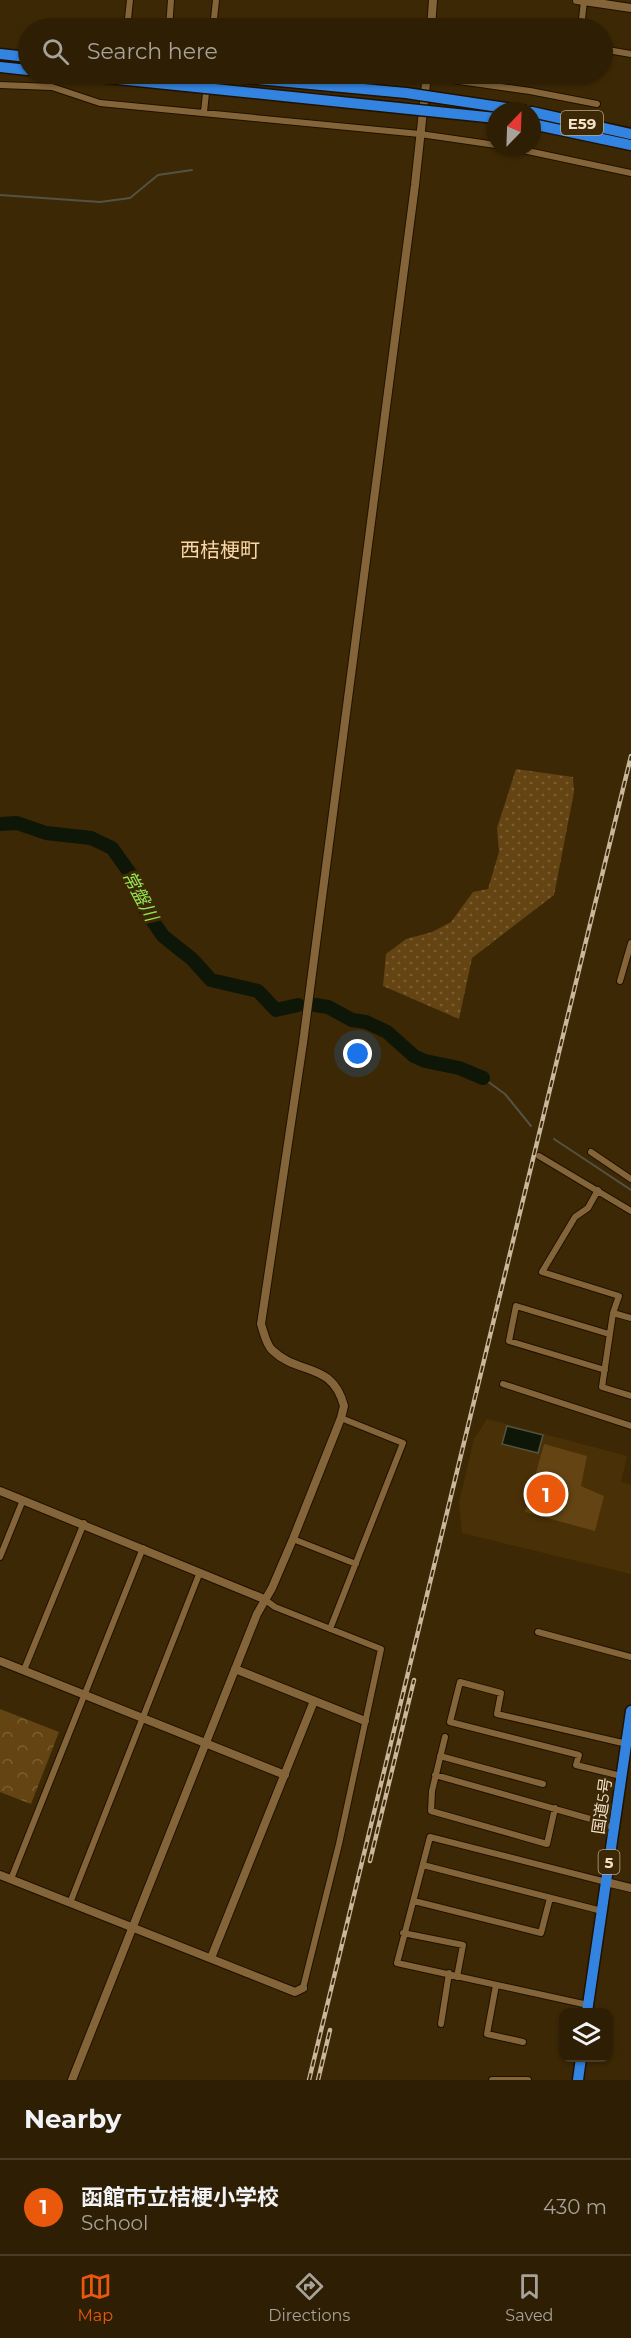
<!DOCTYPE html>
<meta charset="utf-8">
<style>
body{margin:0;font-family:Montserrat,"Noto Sans JP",sans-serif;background:#36270e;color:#f1f3f6}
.controls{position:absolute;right:18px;bottom:18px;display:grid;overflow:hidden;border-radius:12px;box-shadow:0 2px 4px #0004}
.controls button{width:54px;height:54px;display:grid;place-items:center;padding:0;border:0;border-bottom:2px solid #493c26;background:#2e1e04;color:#f1f3f6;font:30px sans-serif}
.compass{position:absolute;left:487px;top:102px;width:54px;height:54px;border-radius:50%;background:#2e1e04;box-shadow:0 2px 4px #0004;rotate:23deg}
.you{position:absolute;left:358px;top:1054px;width:21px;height:21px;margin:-15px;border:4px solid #fff;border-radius:50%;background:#1a73e8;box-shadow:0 0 0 9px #1a73e833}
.badge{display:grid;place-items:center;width:39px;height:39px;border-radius:50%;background:#ea580c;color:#fff;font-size:20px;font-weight:700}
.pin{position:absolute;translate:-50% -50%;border:3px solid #fff;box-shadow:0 2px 6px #0006}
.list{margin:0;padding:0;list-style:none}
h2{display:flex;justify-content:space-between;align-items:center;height:78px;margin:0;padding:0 24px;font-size:26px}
h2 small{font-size:20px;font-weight:400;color:#a7a29a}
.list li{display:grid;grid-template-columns:39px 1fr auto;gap:18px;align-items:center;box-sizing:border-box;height:96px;padding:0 24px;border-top:2px solid #493c26}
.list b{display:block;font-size:22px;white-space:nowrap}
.list p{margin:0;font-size:20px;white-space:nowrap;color:#a7a29a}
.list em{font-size:20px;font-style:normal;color:#a7a29a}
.icon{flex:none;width:33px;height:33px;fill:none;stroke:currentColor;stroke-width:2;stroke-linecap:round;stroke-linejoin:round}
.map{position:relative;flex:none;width:631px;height:2080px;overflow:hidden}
.search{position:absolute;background:#2e1e04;box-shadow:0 2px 4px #0004;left:18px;right:18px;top:18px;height:66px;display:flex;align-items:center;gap:15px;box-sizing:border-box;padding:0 21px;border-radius:33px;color:#a7a29a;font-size:22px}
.sheet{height:174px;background:#2e1e04}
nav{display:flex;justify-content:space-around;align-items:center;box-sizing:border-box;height:84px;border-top:2px solid #493c26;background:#2e1e04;font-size:16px;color:#a7a29a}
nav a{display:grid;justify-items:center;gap:3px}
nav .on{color:#ea580c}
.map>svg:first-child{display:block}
.built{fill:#4a3006}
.grass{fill:url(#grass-dots)}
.park{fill:url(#park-crowns)}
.pitch{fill:#644412}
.water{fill:#0d1607;stroke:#525342;stroke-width:1.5}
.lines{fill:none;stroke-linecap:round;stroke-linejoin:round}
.stream{stroke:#525342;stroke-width:2}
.river{stroke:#0d1607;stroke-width:14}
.street-casing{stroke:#201100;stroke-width:8}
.secondary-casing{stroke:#201100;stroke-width:10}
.highway-casing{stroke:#201100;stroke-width:13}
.street{stroke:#84653a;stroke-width:6}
.secondary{stroke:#84653a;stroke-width:8}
.highway{stroke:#3384e0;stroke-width:10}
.rail-casing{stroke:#c8b69d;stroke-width:4.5}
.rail{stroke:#3d2805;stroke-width:2;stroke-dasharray:7;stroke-linecap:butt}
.highway-bridge-casing{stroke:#201100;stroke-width:13;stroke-linecap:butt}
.highway-bridge{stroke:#3384e0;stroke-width:10}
.labels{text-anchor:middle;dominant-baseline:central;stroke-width:6;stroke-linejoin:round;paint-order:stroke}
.shield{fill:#3d2805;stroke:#bca98f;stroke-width:1.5}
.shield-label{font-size:15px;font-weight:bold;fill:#f2e0ca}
.street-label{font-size:16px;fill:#f2e0ca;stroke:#3d2805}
.water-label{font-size:18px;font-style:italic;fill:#92e755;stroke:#3d2805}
.quarter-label{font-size:20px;fill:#fad7a9;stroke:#3d2805}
</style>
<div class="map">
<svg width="631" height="2080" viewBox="0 0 631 2080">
<defs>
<pattern id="grass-dots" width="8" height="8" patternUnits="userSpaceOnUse" patternTransform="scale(1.5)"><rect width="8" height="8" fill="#644412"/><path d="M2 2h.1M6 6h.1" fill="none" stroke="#7b5f33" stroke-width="1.8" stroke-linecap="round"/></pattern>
<pattern id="park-crowns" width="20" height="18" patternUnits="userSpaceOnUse" patternTransform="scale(1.5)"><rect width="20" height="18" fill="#644412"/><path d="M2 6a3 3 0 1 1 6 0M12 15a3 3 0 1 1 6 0" fill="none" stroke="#7b5f33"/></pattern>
</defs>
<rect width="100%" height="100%" fill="#3d2805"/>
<!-- built -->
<path class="built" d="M487 1419 627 1456 621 1482 631 1485V1574L462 1533 459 1503 474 1439Z"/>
<!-- grass -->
<path class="grass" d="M516 769 573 777 574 792 554 895 472 958 459 1019 383 986 386 954 406 939 432 932 451 922 473 892 488 889 499 852 497 828Z"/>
<!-- park -->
<path class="park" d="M0 1709 59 1732 31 1804 0 1792Z"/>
<!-- pitch -->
<path class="pitch" d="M544 1444 587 1456 581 1486 604 1496 595 1531 525 1512Z"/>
<!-- water -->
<path class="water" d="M507 1426 543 1435 538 1453 502 1444Z"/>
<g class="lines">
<!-- stream -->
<path class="stream" d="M0 195 100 202 130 198 158 175 192 170
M483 1078 505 1094 531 1126
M554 1139 631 1190"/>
<!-- river -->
<path class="river" d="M0 824 17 823 46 833 91 838 112 848 132 876 146 911 163 936 192 959 211 980 258 991 276 1010 298 1005
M315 1005 328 1007 352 1020 366 1022 387 1032 414 1056 425 1061 459 1068 483 1078"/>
<!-- street casing -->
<g class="street-casing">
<path id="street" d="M127 28 130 0
M169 28 171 0
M213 28 216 0
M581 28 584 1
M602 49 631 54
M410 74 530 91 597 104
M0 85 52 87 100 103 420 134 496 145
M204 112 208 74
M509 147 631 173
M620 981 631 943
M591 1152 631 1179
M539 1156 631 1211
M598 1190 588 1208 575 1217 542 1272 619 1296 613 1313 602 1387 631 1396
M613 1313 631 1318
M605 1370 509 1341 516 1306 609 1334
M503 1384 631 1426
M293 1539 356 1564
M0 1557 23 1500
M264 1599 275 1607 381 1649 339 1844 303 1988
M330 1629 403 1443 341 1418
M538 1632 631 1657
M24 1670 84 1523
M445 1737 432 1791 431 1811 547 1844 555 1808
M440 1756 543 1784
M435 1775 601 1822 614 1828
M621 1776 576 1765 579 1755 450 1722 460 1682 501 1693 497 1714 627 1744
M423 1865 602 1911
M11 1879 143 1548
M414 1901 541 1933 550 1898
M70 1903 200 1572
M403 1933 463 1945 457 1977
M496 1985 487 2034 523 2042
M588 2005 397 1963 430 1837 606 1882
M441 2024 449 1973
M492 2080H528"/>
</g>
<!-- secondary casing -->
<g class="secondary-casing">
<path id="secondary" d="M577 0 631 8
M431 28 433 0
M0 1491 264 1599
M0 1661 285 1775
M235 1669 365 1721
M0 1875 295 1992 303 1988
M606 1882 631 1888
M211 1958 314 1701
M72 2080 257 1614 272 1588 293 1539 341 1418 344 1406C332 1361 299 1376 272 1350 266 1344 264 1333 261 1324L303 1043 415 185 427 74"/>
</g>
<!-- highway casing -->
<g class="highway-casing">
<path id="highway" d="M0 54 28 57
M0 67 28 70
M532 112 631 134
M532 124 631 145
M587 2012 631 1711
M578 2080 581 2058"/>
</g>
<!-- street -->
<use href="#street" class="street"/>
<!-- secondary -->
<use href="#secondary" class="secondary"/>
<!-- highway -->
<use href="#highway" class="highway"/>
<!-- rail casing -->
<g class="rail-casing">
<path id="rail" d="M370 1861 414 1680
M309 2080 631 756
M318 2080 330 2030"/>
</g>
<!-- rail -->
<use href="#rail" class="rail"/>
<!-- highway-bridge casing -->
<g class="highway-bridge-casing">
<path id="highway-bridge" d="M69 74 496 118
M202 74 406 93 526 111"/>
</g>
<!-- highway-bridge -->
<use href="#highway-bridge" class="highway-bridge"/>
</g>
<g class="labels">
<!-- shield labels -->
<g class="shield">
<rect x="561" y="111" width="42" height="24" rx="4.5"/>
<rect x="598.5" y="1850" width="21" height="24" rx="4.5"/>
</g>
<g class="shield-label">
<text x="582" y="123">E59</text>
<text x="609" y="1862">5</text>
</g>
<!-- street labels -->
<g class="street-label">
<text transform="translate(602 1806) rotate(-82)">国道5号</text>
</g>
<!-- water labels -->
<g class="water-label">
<text transform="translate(140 896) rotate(62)">常盤川</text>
</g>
<!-- quarter labels -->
<g class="quarter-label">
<text x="220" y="550">西桔梗町</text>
</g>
</g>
</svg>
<div class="controls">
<button><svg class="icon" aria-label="layers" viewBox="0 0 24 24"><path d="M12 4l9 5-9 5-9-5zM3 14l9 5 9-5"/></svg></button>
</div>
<svg class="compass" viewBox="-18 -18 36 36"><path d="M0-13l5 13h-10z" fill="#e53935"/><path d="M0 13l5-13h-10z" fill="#a7a29a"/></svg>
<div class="you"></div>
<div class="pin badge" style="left:546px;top:1494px">1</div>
<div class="search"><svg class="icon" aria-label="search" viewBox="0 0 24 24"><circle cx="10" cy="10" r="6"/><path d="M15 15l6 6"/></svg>Search here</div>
</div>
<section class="sheet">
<h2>Nearby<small></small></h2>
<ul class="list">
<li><span class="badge">1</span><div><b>函館市立桔梗小学校</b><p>School</p></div><em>430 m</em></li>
</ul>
</section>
<nav>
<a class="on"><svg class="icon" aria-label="map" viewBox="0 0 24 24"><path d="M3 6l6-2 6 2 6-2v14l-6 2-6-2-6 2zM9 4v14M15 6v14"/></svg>Map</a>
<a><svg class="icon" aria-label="directions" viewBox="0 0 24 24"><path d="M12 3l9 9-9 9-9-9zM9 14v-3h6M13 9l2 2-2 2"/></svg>Directions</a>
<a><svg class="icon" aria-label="saved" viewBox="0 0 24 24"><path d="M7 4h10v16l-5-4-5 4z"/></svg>Saved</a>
</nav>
